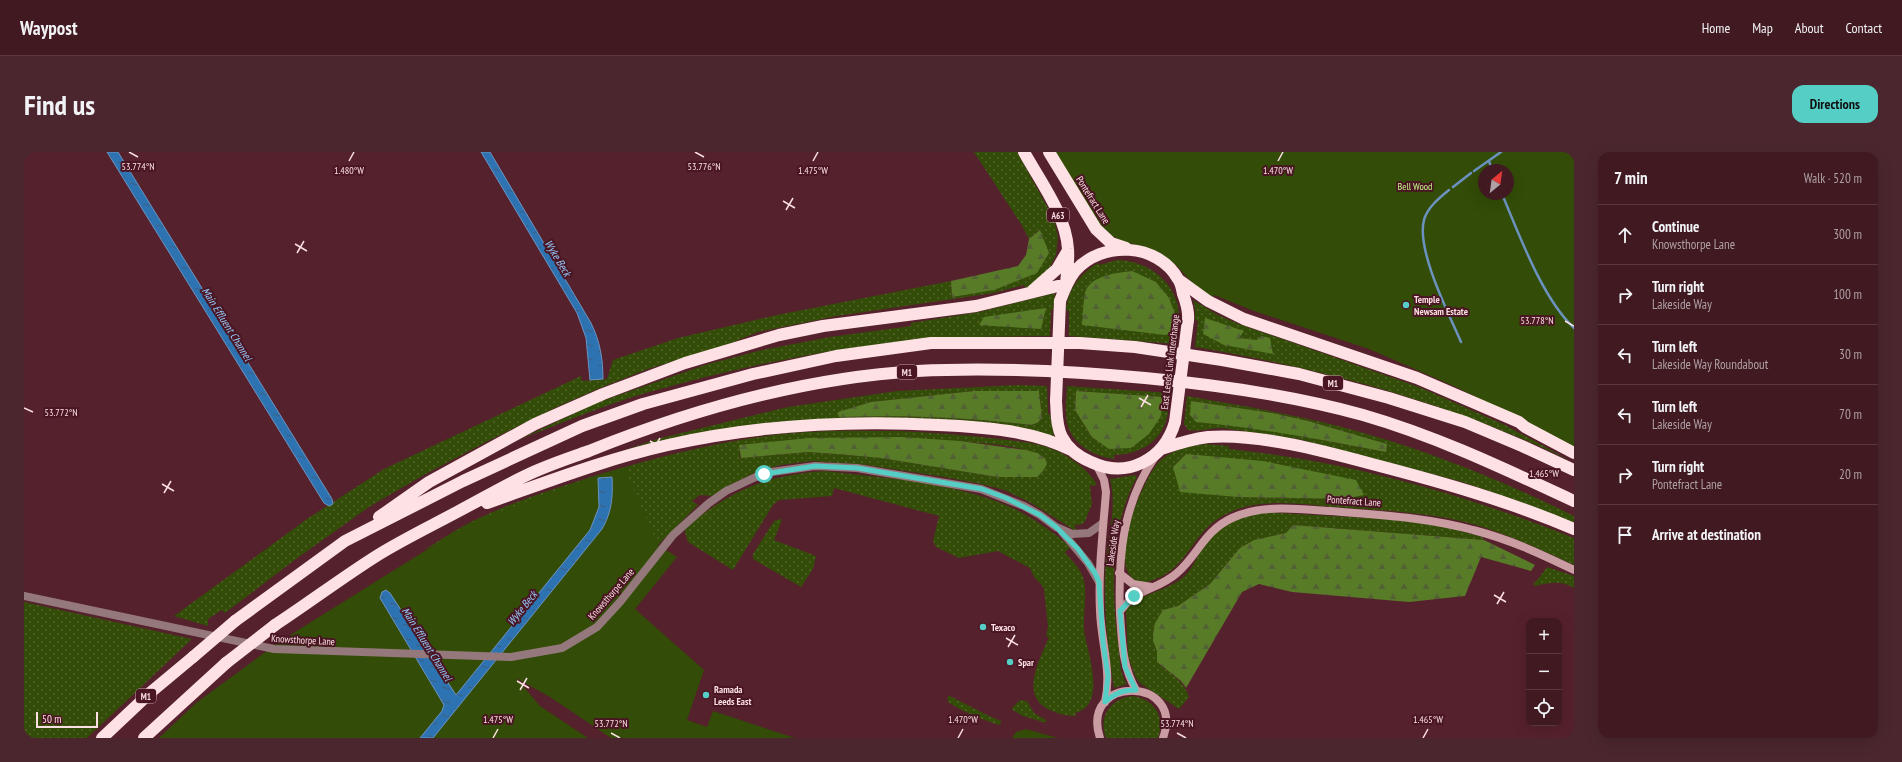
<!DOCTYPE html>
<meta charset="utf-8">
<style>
body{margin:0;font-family:"PT Sans Narrow",sans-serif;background:#4b262e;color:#f1f3f6}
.controls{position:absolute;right:12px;bottom:12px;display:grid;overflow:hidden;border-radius:8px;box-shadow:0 4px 16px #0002}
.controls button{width:36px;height:36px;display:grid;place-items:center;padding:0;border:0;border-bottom:1px solid #59383f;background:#401921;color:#f1f3f6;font:20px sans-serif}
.compass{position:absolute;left:1454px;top:12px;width:36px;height:36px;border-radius:50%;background:#401921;box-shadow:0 4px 16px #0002;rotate:29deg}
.scale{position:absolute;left:12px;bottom:10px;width:62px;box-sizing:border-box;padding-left:4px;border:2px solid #fbdfe2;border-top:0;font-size:11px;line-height:14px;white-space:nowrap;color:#fbdfe2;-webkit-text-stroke:3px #4a1623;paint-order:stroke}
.stop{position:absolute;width:12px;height:12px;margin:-9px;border:3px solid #55cec5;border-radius:50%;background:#fff}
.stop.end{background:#55cec5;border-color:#fff;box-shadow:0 1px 4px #0008}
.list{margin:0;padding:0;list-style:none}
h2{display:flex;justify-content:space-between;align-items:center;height:52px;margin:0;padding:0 16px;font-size:17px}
h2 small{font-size:13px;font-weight:400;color:#aea0a5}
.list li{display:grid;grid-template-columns:26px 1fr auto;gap:12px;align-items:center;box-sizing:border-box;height:60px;padding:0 16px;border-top:1px solid #59383f}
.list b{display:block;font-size:15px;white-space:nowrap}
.list p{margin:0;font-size:13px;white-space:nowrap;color:#aea0a5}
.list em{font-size:13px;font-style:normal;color:#aea0a5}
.icon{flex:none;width:22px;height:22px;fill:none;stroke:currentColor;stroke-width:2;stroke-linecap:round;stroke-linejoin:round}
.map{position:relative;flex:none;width:1550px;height:586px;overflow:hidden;border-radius:12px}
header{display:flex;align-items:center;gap:24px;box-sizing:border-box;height:56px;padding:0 20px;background:#401921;border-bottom:1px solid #59383f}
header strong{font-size:19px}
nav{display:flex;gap:22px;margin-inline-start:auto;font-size:14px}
.intro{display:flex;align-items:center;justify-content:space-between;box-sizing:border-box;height:96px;padding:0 24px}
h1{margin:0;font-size:28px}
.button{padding:10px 18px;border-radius:12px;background:#55cec5;color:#111;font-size:14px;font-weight:700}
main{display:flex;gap:24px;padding:0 24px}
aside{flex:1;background:#401921;border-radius:12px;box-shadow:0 4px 16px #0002}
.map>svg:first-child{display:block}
.grass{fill:url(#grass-dots);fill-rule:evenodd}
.forest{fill:url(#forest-firs)}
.green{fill:#334c07;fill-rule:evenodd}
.water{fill:url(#water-ripples);stroke:#6c93c0}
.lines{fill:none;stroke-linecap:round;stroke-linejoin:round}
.stream{stroke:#6c93c0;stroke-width:2.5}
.street{stroke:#94787c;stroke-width:8}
.secondary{stroke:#ca9da3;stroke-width:8}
.highway{stroke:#fde1e4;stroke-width:12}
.highway-bridge{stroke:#fde1e4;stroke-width:12}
.route{stroke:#55cec5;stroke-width:5}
.ticks{fill:none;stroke:#fbdfe2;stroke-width:1.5}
.poi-dot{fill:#55cec5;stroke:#4a1623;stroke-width:1.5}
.labels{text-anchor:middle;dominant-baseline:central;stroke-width:4;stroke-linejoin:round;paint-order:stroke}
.shield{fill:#4a1623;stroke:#c6a3a9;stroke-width:1}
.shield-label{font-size:9px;font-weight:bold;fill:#fbdfe2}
.park-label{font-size:10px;fill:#c5f789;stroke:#4a1623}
.street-label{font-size:10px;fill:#fbdfe2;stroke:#4a1623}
.poi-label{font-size:10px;font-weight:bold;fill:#fbdfe2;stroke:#4a1623;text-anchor:start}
.water-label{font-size:11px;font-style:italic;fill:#96c8fb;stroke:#4a1623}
.ticks-label{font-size:10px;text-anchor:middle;fill:#fbdfe2;stroke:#4a1623;stroke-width:4;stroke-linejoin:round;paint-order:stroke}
</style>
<header>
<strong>Waypost</strong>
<nav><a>Home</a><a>Map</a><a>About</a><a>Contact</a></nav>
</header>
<div class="intro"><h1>Find us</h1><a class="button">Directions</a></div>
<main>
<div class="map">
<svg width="1550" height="586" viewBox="0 0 1550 586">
<defs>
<pattern id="grass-dots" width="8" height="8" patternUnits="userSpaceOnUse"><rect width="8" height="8" fill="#334c07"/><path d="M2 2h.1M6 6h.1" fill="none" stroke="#51652b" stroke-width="1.8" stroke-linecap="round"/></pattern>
<pattern id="forest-firs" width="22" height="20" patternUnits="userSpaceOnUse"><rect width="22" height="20" fill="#587b27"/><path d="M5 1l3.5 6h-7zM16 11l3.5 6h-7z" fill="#526234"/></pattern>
<pattern id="water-ripples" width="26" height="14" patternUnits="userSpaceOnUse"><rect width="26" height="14" fill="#2e73b1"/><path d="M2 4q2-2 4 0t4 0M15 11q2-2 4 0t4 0" fill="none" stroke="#3b5d80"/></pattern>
</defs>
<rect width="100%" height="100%" fill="#55212c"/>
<!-- grass -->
<path class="grass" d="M950 0H993L1030 67 1034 85 1032 103 1020 127 1002 137 1000 133 970 141 813 164 734 180 705 192 624 217 576 236 535 254 466 288 398 324 345 355 272 407 201 461 198 458 184 467V474L150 464 283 367 360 317 557 224 558 229 583 227 589 208 654 186 753 163 927 129 928 145 1013 121 1015 78 1005 87 997 72Z
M1093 108C1125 108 1157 133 1155 168 1155 176 1153 184 1152 192L1045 184V159L1042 158C1044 137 1056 122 1074 111L1075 113Z
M1031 141 1029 158H1027L1026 184C980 185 933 184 887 189 797 198 709 216 622 241 578 254 535 272 492 289L572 251 684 212 738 198 806 185 887 174V171L955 160Z
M1169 148 1194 163 1215 172 1395 235 1481 273 1547 309C1427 251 1301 217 1171 195L1174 169 1171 168V157ZM1181 167 1219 179 1214 186 1233 188 1200 193Z
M994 233 1023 234 1024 262H1026L1030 285C914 260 794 261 678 283 655 288 633 293 610 299 596 303 541 323 533 322L633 287 764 255 873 239ZM950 239H1015L1018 266 1013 271 1007 273C943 265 880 263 816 265L814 260 847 250Z
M1043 234 1146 241C1144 250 1145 261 1142 269 1135 292 1112 303 1090 303V307C1066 304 1042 288 1042 262 1041 253 1043 243 1043 234ZM1052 239 1139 245 1107 296H1085L1068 285 1051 258Z
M1163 244C1215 253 1267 262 1318 275 1398 296 1476 327 1550 364V374L1474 342 1435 329 1274 287 1198 276C1187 276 1174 280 1164 278L1160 272ZM1168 249 1248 261 1284 269 1363 292 1362 300 1257 280 1210 273 1172 270Z
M877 279C910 281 942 283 975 287 990 289 1008 290 1023 295 1041 301 1064 316 1073 333L1066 334 1068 352 1061 369 1059 372 1051 373 1052 379 1050 378 1007 351 980 338 957 332 920 325 843 313 788 309 757 313 732 320 704 334 688 344 676 343 668 349 674 353 634 393 457 373 399 398C414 390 428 380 443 372 484 351 529 337 573 323 641 303 712 284 783 280 814 278 846 279 877 279ZM936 289C959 292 1002 293 1021 306L1013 325H973L857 306 813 302 784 300 716 306 715 293Z
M1182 292 1205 294V297C1324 309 1439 342 1550 386V413C1518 398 1486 383 1452 373 1406 360 1356 358 1308 355 1276 352 1237 346 1207 360 1197 364 1187 371 1180 379 1164 397 1156 418 1132 427 1127 429 1121 431 1116 430 1079 422 1119 322 1138 307 1150 297 1167 294 1182 292ZM1162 302 1171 303 1319 347 1214 345 1149 315Z
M801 319 908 331V333C964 342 1003 357 1046 395L1041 401C1048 408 1055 415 1059 425 1064 438 1059 462 1060 477 1062 499 1085 552 1051 561L1052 564C1041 564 1031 561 1022 556 996 540 1017 506 1025 485L1022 484 1024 475 1020 437 1017 432 1010 425 1006 416 974 399 935 406 912 395 909 389 915 364 810 336 808 344 755 348 749 353 709 418 664 390 660 377C705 339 741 323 801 319Z
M1111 323 1113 325C1085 376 1087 442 1095 498 1096 509 1096 523 1103 532L1090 536C1084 499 1080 461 1081 424 1082 393 1094 356 1086 327Z
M1239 360 1381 368 1430 377 1458 385 1460 388 1269 373 1262 381 1230 388 1216 396 1186 432 1154 454 1140 458 1131 471 1129 482V489L1133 499V510C1146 522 1159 527 1165 545L1155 557 1117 532 1112 526 1104 504 1102 459C1110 444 1138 440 1154 429 1166 422 1171 409 1178 397 1192 373 1213 366 1239 360Z
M756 367 758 368 750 388 792 404 789 417 777 435 729 407V402L750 369Z
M1523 415 1550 424V436C1537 428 1525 431 1511 434L1509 432 1515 426Z
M0 450 168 487 63 586H0Z
M924 544H926L963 563 977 569V571L975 573C957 567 939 560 924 550Z
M1108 544C1130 547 1142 564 1134 586H1082C1074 565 1086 547 1108 544Z
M996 548 1003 549 1010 561 1022 568V571L999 564 987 557Z"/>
<!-- forest -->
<path class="forest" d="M1016 78 1025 101 1013 121 970 138 928 145 927 129 994 114 1002 103 1005 87Z
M1108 119 1132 130 1145 146 1153 167 1151 180 1141 183 1058 173C1059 163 1059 151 1061 141 1066 123 1093 121 1108 119Z
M1022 156 1017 177 955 173 960 165Z
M1181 166 1220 179 1215 186 1233 188 1237 184 1246 186 1249 202 1200 193 1179 182Z
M950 239H1015L1018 266 1013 271 1007 273C943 265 880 263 815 265L814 260 847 250Z
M1052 239 1139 245 1137 264 1125 282 1107 296 1085 297 1068 285 1051 258Z
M1167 249 1248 261 1284 269 1363 292 1362 300C1298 288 1236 276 1172 270L1166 263Z
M877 285 936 289 1002 298 1013 301 1021 306 1023 312 1019 319 1013 325H973L857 306 813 302 784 300 717 306 715 293 785 286Z
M1162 302 1239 309 1332 328 1340 343 1319 347 1214 345 1156 340 1149 315Z
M1269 373 1460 388 1511 413 1507 419 1457 405 1441 444 1385 450 1268 440 1235 432 1218 440 1162 536 1157 529 1133 510V499L1129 489V482L1131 471 1139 458 1154 454 1186 432 1216 396 1230 388 1262 381Z"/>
<!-- green -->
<path class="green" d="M1030 0H1550V295L1434 236 1345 197 1230 159 1190 143 1188 147 1170 133 1153 114 1136 102 1117 94 1099 90 1079 79ZM1460 18H1484V42H1460Z
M600 315 634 393 653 405 611 457 680 518 663 568 683 575 689 559 771 586H587L526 545 492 526 516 554 564 586H135L172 551 255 490 444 372 565 326Z
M1002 577 1034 586H988L992 580Z"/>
<!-- water -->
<path class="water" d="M83 0H94L308 347 309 352 305 354 300 351Z
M457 0H466L567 171C576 189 579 207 579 227L566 228 562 186 553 161Z
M588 325C589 344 588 360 578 377L409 586H396L418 559 420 553 356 446 358 440 362 438 366 441 432 543 566 378 575 355 574 326Z"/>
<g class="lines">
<!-- stream -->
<path class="stream" d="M1465 9 1468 18
M1450 19 1477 0
M1429 35 1447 21
M1425 38C1415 46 1403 56 1400 68 1392 98 1425 162 1437 190
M1478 42C1495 82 1518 146 1550 176"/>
<!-- street -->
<path class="street" d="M1038 380 1064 411 1075 430
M0 444 250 497 487 505 538 496 573 475 596 450 649 383 685 351 702 339 740 321 791 314 833 316 957 337 1000 354 1016 363 1032 375 1048 382 1065 381 1079 371"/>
<!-- secondary -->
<path class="secondary" d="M1072 312 1080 328 1082 340C1079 379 1074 419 1076 459 1077 490 1088 519 1081 550
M1095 421 1109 432 1128 435
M1096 459C1101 454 1105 447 1111 444 1125 436 1141 432 1153 421 1174 403 1180 379 1208 366 1238 352 1274 357 1306 359 1354 363 1402 365 1449 378 1485 387 1517 402 1550 418
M1112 538C1098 514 1098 489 1096 462 1094 406 1098 352 1131 305
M1076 586C1055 522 1162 524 1139 586"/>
<!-- highway -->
<path class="highway" d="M1000 0C1016 29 1042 63 1044 97 1045 108 1043 120 1042 131
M1025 0 1072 77 1087 91 1102 96
M1155 128 1184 149 1220 167 1393 226 1495 270 1501 275 1550 301
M1008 139 1033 117 1043 100
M1036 149C1040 138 1044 128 1051 119 1078 88 1134 91 1154 127 1157 131 1158 137 1159 142 1162 150 1165 159 1164 168
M1032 249C1033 261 1032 274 1038 285 1044 297 1055 305 1067 310 1103 327 1140 308 1151 270
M1137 297C1152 292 1168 287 1184 285 1233 281 1300 299 1348 312 1417 330 1485 349 1550 377
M463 351C523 330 582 307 644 293 733 273 824 268 915 273 958 275 1008 278 1047 298
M355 365 405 330 511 272 579 242 661 211 755 183 799 174 952 154 1042 132
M211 469 321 389 439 329 558 274 619 252 729 222 812 204 907 191H1056L1111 195 1198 208 1275 222 1365 246 1441 270 1498 294 1550 318
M251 473C286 450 319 425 354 403 380 387 407 374 433 360 456 348 478 335 501 324 521 314 543 307 565 299 669 257 781 226 893 219 969 215 1045 219 1121 226 1195 233 1267 243 1339 263 1412 284 1481 317 1550 349
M78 586 127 540 169 505
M120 586 202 511"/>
<!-- highway-bridge -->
<path class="highway-bridge" d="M1032 249 1036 149
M1151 270 1164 168
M169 505 211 469
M202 511 251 473"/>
</g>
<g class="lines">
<!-- route -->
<path class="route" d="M740 322 791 314 833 316 958 337 982 346 1016 363 1032 375 1054 397 1071 421 1075 430 1079 490 1084 524 1081 550C1091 541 1099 538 1112 538L1101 515 1096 459 1110 444"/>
</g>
<!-- ticks -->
<path class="ticks" d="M105 0 114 5M671 0 680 5M325 9 330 0M789 9 794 0M1254 9 1259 0M759 49 771 56M762 58 769 46M271 92 283 99M273 101 280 89M1541 169 1550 174M1115 246 1127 253M1117 255 1124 243M0 256 9 260M626 289 638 296M629 298 636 286M1545 322 1550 313M138 332 150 339M140 341 147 329M1470 443 1482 450M1473 452 1480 440M982 486 994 493M984 495 991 483M493 529 505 536M496 538 503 526M587 581 596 586M1153 581 1162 586M469 586 474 577M934 586 939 577M1399 586 1404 577"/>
<!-- markers -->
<g class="poi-dot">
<circle cx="1382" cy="153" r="4"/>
<circle cx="959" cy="475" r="4"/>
<circle cx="986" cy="510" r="4"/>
<circle cx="682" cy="543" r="4"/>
</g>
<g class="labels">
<!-- shield labels -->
<g class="shield">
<rect x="1023" y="56" width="22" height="14" rx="3"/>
<rect x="873" y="213" width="20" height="14" rx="3"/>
<rect x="1299" y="224" width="20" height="14" rx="3"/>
<rect x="112" y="537" width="20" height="14" rx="3"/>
</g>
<g class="shield-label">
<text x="1034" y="63">A63</text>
<text x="883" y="220">M1</text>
<text x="1309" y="231">M1</text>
<text x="122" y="544">M1</text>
</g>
<!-- park labels -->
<g class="park-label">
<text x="1391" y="34">Bell Wood</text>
</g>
<!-- street labels -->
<g class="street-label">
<text transform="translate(1069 48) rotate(58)">Pontefract Lane</text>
<text transform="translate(1146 210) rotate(-83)">East Leeds Link Interchange</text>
<text transform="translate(1330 349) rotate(4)">Pontefract Lane</text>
<text transform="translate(1089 391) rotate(-82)">Lakeside Way</text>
<text transform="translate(587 442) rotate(-49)">Knowsthorpe Lane</text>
<text transform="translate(279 488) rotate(3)">Knowsthorpe Lane</text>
</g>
<!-- poi labels -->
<g class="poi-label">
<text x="1390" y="147">Temple<tspan x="1390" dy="12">Newsam Estate</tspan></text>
<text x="967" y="475">Texaco</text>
<text x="994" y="510">Spar</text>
<text x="690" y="537">Ramada<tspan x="690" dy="12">Leeds East</tspan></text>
</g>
<!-- water labels -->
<g class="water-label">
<text transform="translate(534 106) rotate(59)">Wyke Beck</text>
<text transform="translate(203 172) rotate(58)">Main Effluent Channel</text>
<text transform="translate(498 456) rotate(-51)">Wyke Beck</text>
<text transform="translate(403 492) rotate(58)">Main Effluent Channel</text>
</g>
</g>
<g class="ticks-label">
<text x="114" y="18">53.774°N</text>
<text x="680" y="18">53.776°N</text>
<text x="325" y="22">1.480°W</text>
<text x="789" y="22">1.475°W</text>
<text x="1254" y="22">1.470°W</text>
<text x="1513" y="172">53.778°N</text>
<text x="37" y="264">53.772°N</text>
<text x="1520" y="325">1.465°W</text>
<text x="474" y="571">1.475°W</text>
<text x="939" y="571">1.470°W</text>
<text x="1404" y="571">1.465°W</text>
<text x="587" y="575">53.772°N</text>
<text x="1153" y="575">53.774°N</text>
</g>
</svg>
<div class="controls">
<button>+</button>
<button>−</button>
<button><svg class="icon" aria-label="locate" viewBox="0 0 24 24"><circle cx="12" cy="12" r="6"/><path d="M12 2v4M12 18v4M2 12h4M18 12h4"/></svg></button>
</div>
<svg class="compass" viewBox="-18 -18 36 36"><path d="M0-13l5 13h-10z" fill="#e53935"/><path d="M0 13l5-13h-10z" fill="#aea0a5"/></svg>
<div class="scale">50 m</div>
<div class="stop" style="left:740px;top:322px"></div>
<div class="stop end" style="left:1110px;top:444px"></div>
</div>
<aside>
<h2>7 min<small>Walk · 520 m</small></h2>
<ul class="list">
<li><svg class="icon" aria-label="ahead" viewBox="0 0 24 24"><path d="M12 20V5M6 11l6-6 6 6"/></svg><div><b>Continue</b><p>Knowsthorpe Lane</p></div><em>300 m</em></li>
<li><svg class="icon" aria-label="right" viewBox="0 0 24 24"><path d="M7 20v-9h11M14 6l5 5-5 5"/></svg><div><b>Turn right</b><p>Lakeside Way</p></div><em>100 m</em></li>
<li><svg class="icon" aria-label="left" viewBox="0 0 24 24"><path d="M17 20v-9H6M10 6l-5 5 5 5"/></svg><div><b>Turn left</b><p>Lakeside Way Roundabout</p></div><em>30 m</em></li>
<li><svg class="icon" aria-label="left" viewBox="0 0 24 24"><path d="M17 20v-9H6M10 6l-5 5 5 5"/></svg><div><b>Turn left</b><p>Lakeside Way</p></div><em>70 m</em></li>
<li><svg class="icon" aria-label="right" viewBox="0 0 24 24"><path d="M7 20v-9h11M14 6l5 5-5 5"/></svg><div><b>Turn right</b><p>Pontefract Lane</p></div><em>20 m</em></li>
<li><svg class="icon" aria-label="arrive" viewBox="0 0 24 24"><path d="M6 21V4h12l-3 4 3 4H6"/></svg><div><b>Arrive at destination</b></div></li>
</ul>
</aside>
</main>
